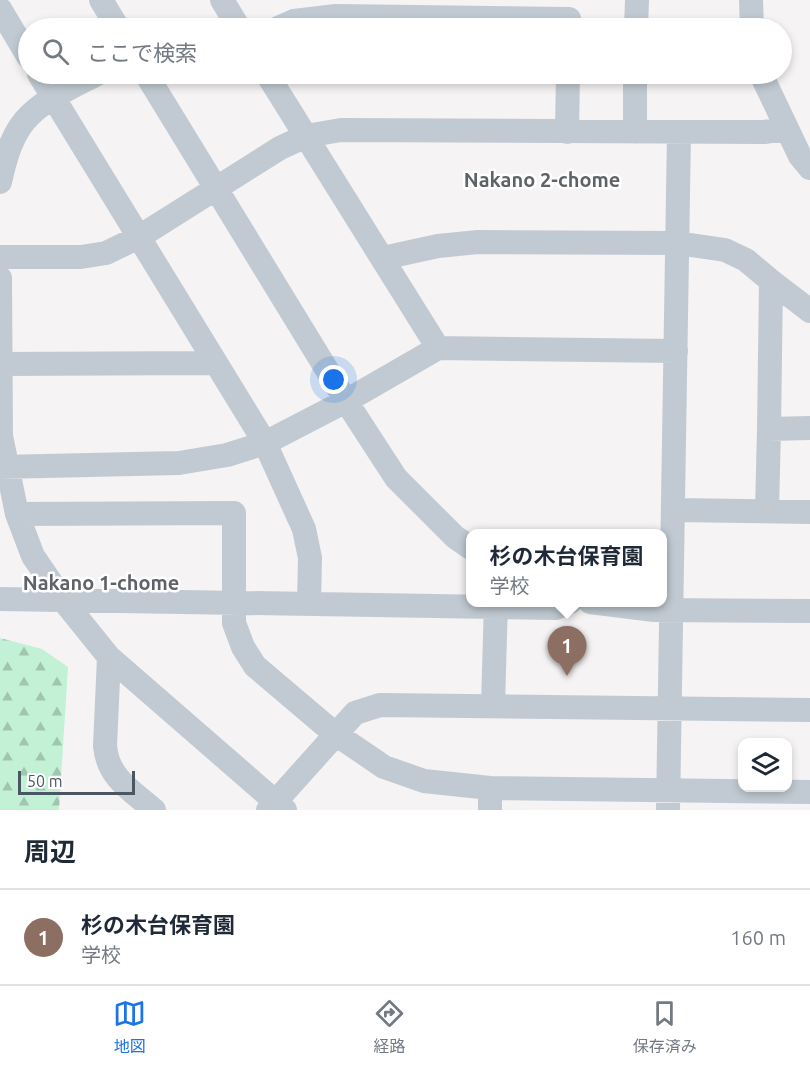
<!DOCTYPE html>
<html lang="ja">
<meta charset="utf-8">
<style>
body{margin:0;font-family:Ubuntu,"Noto Sans JP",sans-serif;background:#f2f2f3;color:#1f2937}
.controls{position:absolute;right:18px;bottom:18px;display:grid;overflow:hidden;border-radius:12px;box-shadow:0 3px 9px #0003}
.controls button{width:54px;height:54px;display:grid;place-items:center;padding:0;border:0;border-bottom:2px solid #e0e1e3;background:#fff;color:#1f2937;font:30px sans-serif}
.scale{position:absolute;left:18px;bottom:15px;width:117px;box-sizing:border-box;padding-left:6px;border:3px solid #4a5661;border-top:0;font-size:16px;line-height:21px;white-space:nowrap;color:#4a5661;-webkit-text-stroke:4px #fff;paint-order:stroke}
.you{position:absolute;left:334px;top:380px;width:21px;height:21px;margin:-15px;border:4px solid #fff;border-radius:50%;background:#1a73e8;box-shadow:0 0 0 9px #1a73e833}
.badge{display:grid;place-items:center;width:39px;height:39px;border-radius:50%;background:#1a73e8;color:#fff;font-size:20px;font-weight:700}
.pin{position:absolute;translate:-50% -50px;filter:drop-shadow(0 2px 3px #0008)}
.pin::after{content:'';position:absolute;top:32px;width:21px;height:18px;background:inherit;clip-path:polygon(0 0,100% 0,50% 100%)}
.popup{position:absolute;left:466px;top:529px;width:201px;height:78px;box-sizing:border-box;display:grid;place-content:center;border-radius:12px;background:#fff;filter:drop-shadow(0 2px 4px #0005);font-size:20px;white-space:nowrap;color:#747a83}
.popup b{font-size:22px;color:#1f2937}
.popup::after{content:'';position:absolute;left:50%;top:100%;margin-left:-12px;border:12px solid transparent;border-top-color:#fff}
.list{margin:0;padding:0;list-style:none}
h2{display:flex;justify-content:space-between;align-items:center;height:78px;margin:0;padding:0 24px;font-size:26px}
h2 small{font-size:20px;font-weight:400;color:#747a83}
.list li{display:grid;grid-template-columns:39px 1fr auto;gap:18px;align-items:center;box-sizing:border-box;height:96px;padding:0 24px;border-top:2px solid #e0e1e3}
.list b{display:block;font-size:22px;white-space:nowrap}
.list p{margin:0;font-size:20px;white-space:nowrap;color:#747a83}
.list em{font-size:20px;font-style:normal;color:#747a83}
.icon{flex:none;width:33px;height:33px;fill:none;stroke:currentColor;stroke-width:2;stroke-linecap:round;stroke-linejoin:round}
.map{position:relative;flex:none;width:810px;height:810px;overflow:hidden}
.search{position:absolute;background:#fff;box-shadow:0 3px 9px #0003;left:18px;right:18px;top:18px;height:66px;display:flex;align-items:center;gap:15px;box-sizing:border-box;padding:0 21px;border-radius:33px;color:#747a83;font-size:22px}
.sheet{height:174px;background:#fff}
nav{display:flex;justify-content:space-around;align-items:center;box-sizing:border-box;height:84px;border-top:2px solid #e0e1e3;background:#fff;font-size:16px;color:#747a83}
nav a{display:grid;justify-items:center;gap:3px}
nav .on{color:#1a73e8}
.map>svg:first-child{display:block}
.forest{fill:url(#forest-firs)}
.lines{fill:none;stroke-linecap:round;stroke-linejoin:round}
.minor{stroke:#c1cad2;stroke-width:24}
.labels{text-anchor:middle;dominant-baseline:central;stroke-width:5;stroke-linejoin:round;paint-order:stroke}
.neighbourhood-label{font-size:20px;font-weight:bold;fill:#5f6368;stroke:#fff}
</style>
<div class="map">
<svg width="810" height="810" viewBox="0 0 810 810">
<defs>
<pattern id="forest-firs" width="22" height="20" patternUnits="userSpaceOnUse" patternTransform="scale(1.5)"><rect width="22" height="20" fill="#c3f1d5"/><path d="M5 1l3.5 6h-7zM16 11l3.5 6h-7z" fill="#a0c6b0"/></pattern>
</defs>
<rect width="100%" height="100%" fill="#f5f3f3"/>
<!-- forest -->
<path class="forest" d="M0 638 42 649 68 667 59 810H0Z"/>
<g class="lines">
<!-- minor -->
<path class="minor" d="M101 0 118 28
M222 0 239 28
M751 0 752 28
M0 9 28 56
M278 28 294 21 336 16 569 19
M636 28 637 0
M39 74 265 443 304 529 310 558 309 604
M146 74 346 401 396 478 455 537 471 548
M761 74 800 156 810 168
M567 132 568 74
M635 132V74
M0 182C5 159 12 132 30 115 47 98 76 85 97 74
M0 257H81L106 253 139 237 280 148 306 136 341 130 764 132 786 129
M383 258 438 246 478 242 677 243 725 250 746 260 771 281
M0 278 1 436 17 514 33 556 63 600 109 657 285 810
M810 311 771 281 769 429 810 428
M438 348 676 351
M1 364 216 363
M0 467 179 463 227 455 265 443 346 401 438 348 267 74
M673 510 810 512
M767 511 769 429
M17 514 234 513V623L243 647 255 666 334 733 384 767 424 781 490 788 810 792
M0 599 556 608 570 602
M590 602 654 610 810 611
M109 657 105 746C108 778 131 790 154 810
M493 705 496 602
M268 810 355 713 380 705 810 710
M490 810V788
M668 810 679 132"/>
</g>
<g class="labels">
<!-- neighbourhood labels -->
<g class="neighbourhood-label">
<text x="542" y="179">Nakano 2-chome</text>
<text x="101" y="582">Nakano 1-chome</text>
</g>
</g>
</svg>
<div class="controls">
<button><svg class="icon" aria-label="layers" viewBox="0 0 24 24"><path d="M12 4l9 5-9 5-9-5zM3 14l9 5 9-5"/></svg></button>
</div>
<div class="scale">50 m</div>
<div class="you"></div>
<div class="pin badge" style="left:567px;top:676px;background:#8d6e63">1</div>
<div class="popup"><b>杉の木台保育園</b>学校</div>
<div class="search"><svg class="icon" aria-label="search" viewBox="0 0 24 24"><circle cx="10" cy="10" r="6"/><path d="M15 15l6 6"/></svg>ここで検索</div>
</div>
<section class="sheet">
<h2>周辺<small></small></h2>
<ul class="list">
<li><span class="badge" style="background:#8d6e63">1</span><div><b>杉の木台保育園</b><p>学校</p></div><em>160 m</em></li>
</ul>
</section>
<nav>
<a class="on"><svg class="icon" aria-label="map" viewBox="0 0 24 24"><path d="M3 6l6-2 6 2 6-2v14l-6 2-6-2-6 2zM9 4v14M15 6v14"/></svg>地図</a>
<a><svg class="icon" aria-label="directions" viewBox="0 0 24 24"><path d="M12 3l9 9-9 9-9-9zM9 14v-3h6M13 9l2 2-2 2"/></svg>経路</a>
<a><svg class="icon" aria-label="saved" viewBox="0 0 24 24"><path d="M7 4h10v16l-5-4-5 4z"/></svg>保存済み</a>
</nav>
